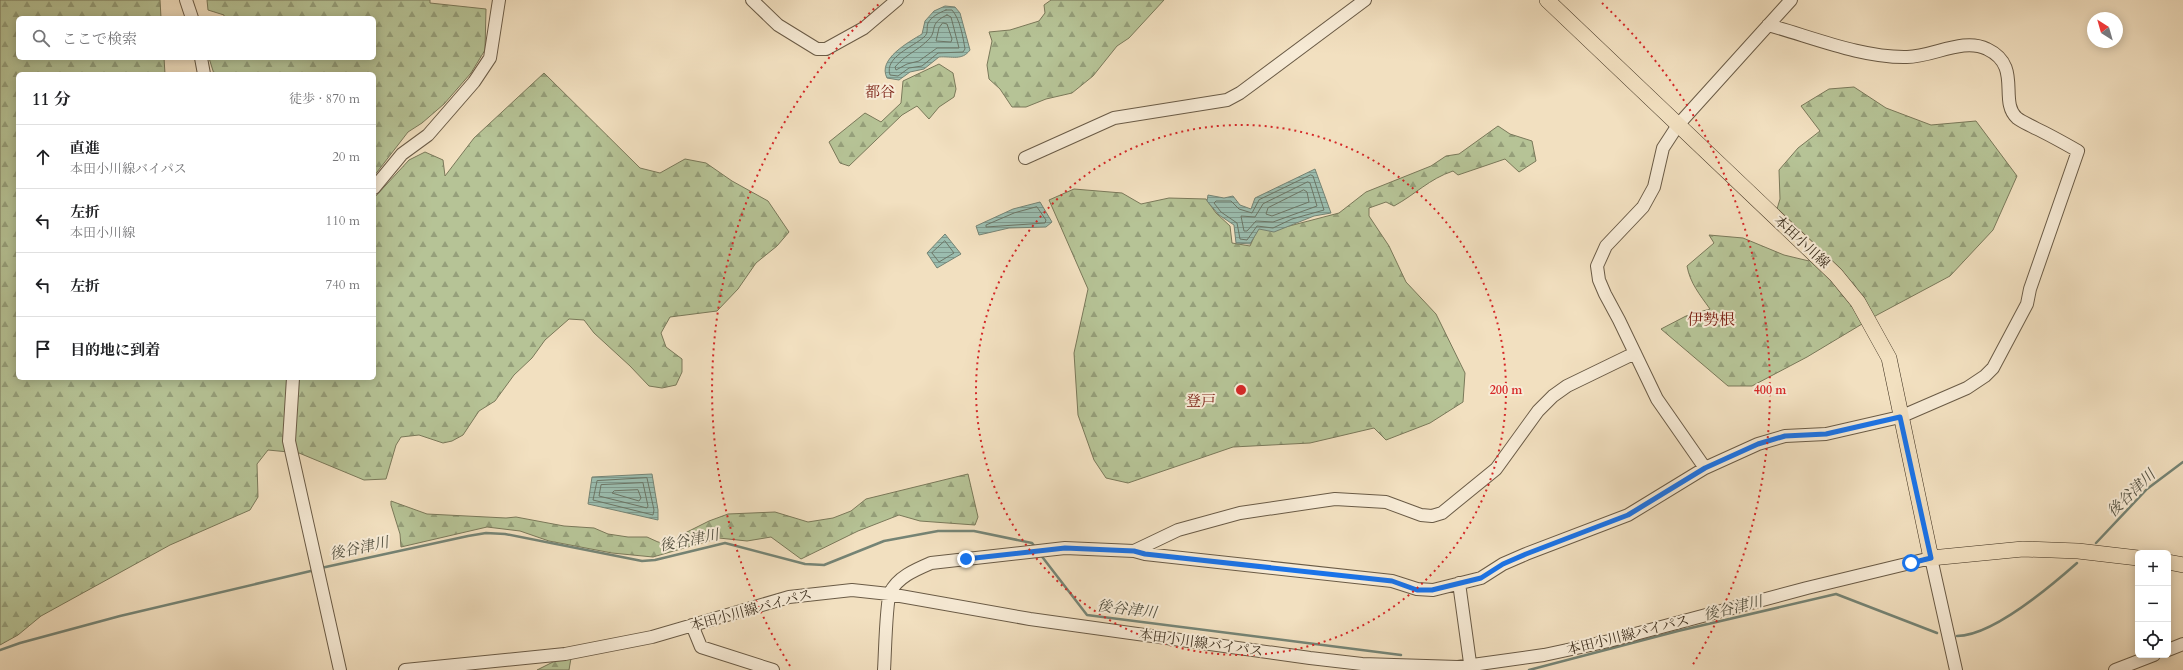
<!DOCTYPE html>
<html lang="ja">
<meta charset="utf-8">
<style>
body{margin:0;font-family:Cardo,"Noto Serif JP",serif;background:#f6f6f6;color:#202124}
.controls{position:absolute;right:12px;bottom:12px;display:grid;overflow:hidden;border-radius:6px;box-shadow:0 2px 10px #0003}
.controls button{width:36px;height:36px;display:grid;place-items:center;padding:0;border:0;border-bottom:1px solid #e0e0e0;background:#fff;color:#202124;font:20px sans-serif}
.compass{position:absolute;left:2087px;top:12px;width:36px;height:36px;border-radius:50%;background:#fff;box-shadow:0 2px 10px #0003;rotate:323deg}
.stop{position:absolute;width:12px;height:12px;margin:-9px;border:3px solid #1a73e8;border-radius:50%;background:#fff}
.stop.end{background:#1a73e8;border-color:#fff;box-shadow:0 1px 4px #0008}
.list{margin:0;padding:0;list-style:none}
h2{display:flex;justify-content:space-between;align-items:center;height:52px;margin:0;padding:0 16px;font-size:17px}
h2 small{font-size:13px;font-weight:400;color:#757577}
.list li{display:grid;grid-template-columns:26px 1fr auto;gap:12px;align-items:center;box-sizing:border-box;height:64px;padding:0 16px;border-top:1px solid #e0e0e0}
.list b{display:block;font-size:15px;white-space:nowrap}
.list p{margin:0;font-size:13px;white-space:nowrap;color:#757577}
.list em{font-size:13px;font-style:normal;color:#757577}
.icon{flex:none;width:22px;height:22px;fill:none;stroke:currentColor;stroke-width:2;stroke-linecap:round;stroke-linejoin:round}
.map{position:relative;flex:none;width:2183px;height:670px;overflow:hidden}
.search{position:absolute;background:#fff;box-shadow:0 2px 10px #0003;left:16px;top:16px;width:360px;height:44px;display:flex;align-items:center;gap:10px;box-sizing:border-box;padding:0 14px;border-radius:6px;color:#757577;font-size:15px}
.panel{position:absolute;background:#fff;box-shadow:0 2px 10px #0003;left:16px;top:72px;width:360px;height:308px;border-radius:6px}
.map>svg:first-child{display:block}
.forest{fill:url(#forest-firs);stroke:#7a795a}
.water{fill:url(#water-rules);stroke:#758475}
.lines{fill:none;stroke-linecap:round;stroke-linejoin:round}
.shore{stroke:#6c7666;stroke-width:1}
.stream{stroke:#758475;stroke-width:2.5}
.minor-casing{stroke:#6a5b46;stroke-width:14}
.major-casing{stroke:#3d2f1e;stroke-width:16}
.minor{stroke:#f7ebd6;stroke-width:12}
.major{stroke:#f2e0c0;stroke-width:15}
.route{stroke:#1a73e8;stroke-width:5}
.ring{fill:none;stroke:#d62828;stroke-width:2;stroke-dasharray:2 4}
.labels{text-anchor:middle;dominant-baseline:central;stroke-width:4;stroke-linejoin:round;paint-order:stroke}
.street-label{font-size:14px;fill:#3d2f1e;stroke:#f7ebd6}
.neighbourhood-label{font-size:15px;fill:#7a1f14;stroke:#f7ebd6}
.water-label{font-size:15px;font-style:italic;fill:#545242;stroke:#f7ebd6}
.quarter-label{font-size:16px;fill:#7a1f14;stroke:#f7ebd6}
.centre{fill:#d62828;stroke:#f7ebd6;stroke-width:2}
.ring-label{font-size:12px;text-anchor:middle;font-weight:bold;fill:#d62828;stroke:#f7ebd6;stroke-width:4;stroke-linejoin:round;paint-order:stroke}
</style>
<div class="map">
<svg width="2183" height="670" viewBox="0 0 2183 670">
<defs>
<pattern id="forest-firs" width="22" height="20" patternUnits="userSpaceOnUse"><rect width="22" height="20" fill="#b6c396"/><path d="M5 1l3.5 6h-7zM16 11l3.5 6h-7z" fill="#959f7a"/></pattern>
<pattern id="water-rules" width="6" height="5" patternUnits="userSpaceOnUse"><rect width="6" height="5" fill="#9bbdaf"/><path d="M0 2.5h6" fill="none" stroke="#809a8e"/></pattern>
</defs>
<rect width="100%" height="100%" fill="#f2e0c0"/>
<filter id="stains"><feTurbulence type="fractalNoise" baseFrequency=".005" numOctaves="4"/><feColorMatrix values="0 0 0 0 .2 0 0 0 0 .09 0 0 0 0 .02 0 0 0 .5 -.17"/></filter>
<radialGradient id="worn" r=".72"><stop offset=".6" stop-color="#630" stop-opacity="0"/><stop offset="1" stop-color="#630" stop-opacity=".3"/></radialGradient>
<!-- forest -->
<path class="forest" d="M0 0H160L161 18H18V58H164L165 74H18V378H374V198L409 160 425 152 443 160 445 176 474 138 544 73 640 168 660 173 685 159 706 163 732 181 768 201 789 232 777 246 756 263 738 289 717 311 670 317 661 333 666 347 682 359V372L676 385 662 388 649 386 630 366 594 333 584 320 569 319 545 340 532 358 514 375 495 401 479 411 463 435 452 441 443 443 419 435 401 437 396 445 386 479 364 480 299 453 268 450 257 464 258 497 250 510 170 545 41 616 18 635 0 645Z
M207 0H430V3L486 9 485 50 471 73 444 104 422 123 408 132 374 176V74H214L209 58H374V18H224V15L208 10Z
M1051 0H1164L1129 38 1117 46 1093 76 1072 93 1046 99 1026 107H1012L1000 89 989 79 987 65 992 41 989 32 1010 30 1039 21 1045 13 1044 5Z
M939 64 953 73 956 89 954 97 939 107 929 119 917 106 902 115 849 166 840 163 829 142 865 113 881 122 901 103 903 81Z
M1854 87 1886 108 1931 125 1976 121 2017 176 1993 230 1950 276 1877 315 1807 357 1752 386H1728L1661 329 1686 316 1710 309C1700 295 1690 283 1687 266L1714 243 1709 235 1743 238 1784 255 1809 261 1817 248 1777 209 1780 199 1779 170 1798 148 1820 131 1801 106 1829 89Z
M1498 126 1510 134 1532 141 1536 161 1519 172 1505 159 1458 175 1453 171C1429 179 1416 194 1394 206L1386 202 1369 208V216L1389 246 1406 282 1436 314 1465 373 1463 402 1430 423 1386 440 1374 428 1310 443 1233 447 1128 483 1106 478 1094 460 1078 415 1074 353 1088 289 1049 200 1074 189 1122 193 1141 204 1169 198 1206 199 1216 213 1230 226 1232 243 1250 246 1258 228 1274 230 1339 213 1366 192 1431 166 1446 156 1459 154Z
M968 474 978 517 975 525 920 521 899 515 858 531 801 559 771 537 747 541 719 538 653 557 612 553 549 541 520 531 487 527 401 547 400 534 391 505V501L427 514 506 518 516 517 564 526 594 528 608 534 628 537H647L658 542 667 543 678 539 685 533 709 521 728 514 775 512 808 522 833 518 851 511 866 499Z
M563 657 571 658 569 670H537Z"/>
<!-- water -->
<path class="water" d="M945 6 955 7 960 13 970 50C962 61 952 56 939 57L924 69 910 72 899 80 887 78C877 59 909 42 922 34L925 21 934 11Z
M1315 169 1331 213 1314 216 1274 232 1259 229 1250 244 1236 243 1234 225 1219 215 1207 201 1208 195 1224 198 1233 196 1240 205 1251 209 1255 198Z
M1040 202 1052 222 1046 227 1009 228 979 235 976 226 1013 209Z
M945 234 961 254 937 268 927 253Z
M652 474 658 510V520L588 504 592 477Z"/>
<g class="lines">
<!-- shore -->
<path class="shore" d="M946 10H952C960 19 963 37 965 49L963 52 938 53 922 66 909 68 898 76 890 75C884 57 913 47 924 37 929 33 926 28 928 23 932 16 939 13 946 10Z
M947 15 951 17 959 48H937L919 61 907 64 896 70 895 67C905 55 917 51 927 41 939 31 927 24 947 15Z
M943 23 947 24 952 39 951 42 936 41 939 28Z
M1311 175 1313 176 1324 210 1292 219 1273 228 1257 226 1247 240 1240 239 1237 223 1221 212 1214 203 1216 201H1231L1239 209 1252 213 1259 200Z
M1308 182 1310 183 1317 206 1273 222 1256 221 1247 231H1244L1241 216 1255 217 1263 204Z
M1304 190 1307 192 1309 202 1272 216 1266 214 1268 208Z
M1037 207 1046 220 1045 223 986 227V225L1014 213Z
M945 241 954 253 939 262 932 253Z
M647 478 654 510 653 515 593 500 597 481Z
M643 483 648 506 647 508 599 496 601 485Z
M638 490 641 498 639 501 612 493 614 491Z"/>
<!-- stream -->
<path class="stream" d="M2096 543 2147 489 2183 462
M1040 554 1087 615 1401 655
M321 568 468 536 486 533 505 534 642 561 655 560 725 543 805 564 824 565 884 541 938 531H974L1032 543 1035 547
M1957 636C1992 636 2051 586 2077 563
M0 650 20 643 120 616 315 570
M1529 670 1678 631 1836 594 1937 633"/>
<!-- minor casing -->
<g class="minor-casing">
<path id="minor" d="M186 0 192 18
M752 0 778 25 817 49H826L864 28 897 0
M201 58 204 74
M1025 158 1114 118 1227 100 1240 93 1365 0
M374 188 402 154 428 135 474 82 490 58 499 0
M293 378 289 441 340 670
M1705 468 1657 399 1619 320 1605 294 1599 280 1597 266 1606 246 1643 207 1654 187 1663 148 1678 125 1791 0
M1134 551 1145 554 1392 581 1417 589 1433 590 1481 578 1503 564 1526 554 1628 515 1705 468 1758 444 1785 436 1826 434 1900 417 1967 388 1985 376 1993 368 2027 304 2030 289 2078 151C2064 143 2050 135 2035 128 2030 125 2022 122 2017 118 1998 101 2023 66 1987 49 1963 37 1933 57 1907 57 1862 58 1812 37 1768 25
M1459 583 1471 670
M692 625 701 647 773 670
M2168 650 2183 644
M405 670 565 654 652 637 789 597 852 590 889 594 1030 619 1310 658 1362 664 1458 667 1544 655 1609 641 1807 588 1931 558 1956 670
M884 670C885 656 886 603 890 593 897 577 917 569 931 563L1065 548 1134 551 1178 530 1240 513 1335 499 1386 502 1421 515 1432 516 1442 513 1496 469 1538 411 1553 396 1567 386 1635 353
M2115 670 2154 655"/>
</g>
<!-- major casing -->
<g class="major-casing">
<path id="major" d="M1547 0 1836 275 1858 302 1889 358 1931 558 2023 549 2078 551 2138 558
M2168 562 2183 565"/>
</g>
<!-- minor -->
<use href="#minor" class="minor"/>
<!-- major -->
<use href="#major" class="major"/>
</g>
<g class="lines">
<!-- route -->
<path class="route" d="M966 559 1065 548 1134 551 1145 554 1392 581 1417 590H1432L1481 578 1503 564 1526 554 1628 515 1705 468 1758 444 1785 436 1826 434 1900 417 1931 558 1911 563"/>
</g>
<!-- distance rings -->
<g class="ring">
<circle cx="1241" cy="390" r="265"/>
<path d="M790 666A529 529 0 0 1 880 3M1602 3A529 529 0 0 1 1692 666"/>
</g>
<g class="labels">
<!-- street labels -->
<g class="street-label">
<text transform="translate(1802 242) rotate(43)">本田小川線</text>
<text transform="translate(751 610) rotate(-15)">本田小川線バイパス</text>
<text transform="translate(1628 635) rotate(-14)">本田小川線バイパス</text>
<text transform="translate(1201 643) rotate(8)">本田小川線バイパス</text>
</g>
<!-- neighbourhood labels -->
<g class="neighbourhood-label">
<text x="880" y="92">都谷</text>
<text x="1201" y="401">登戸</text>
</g>
<!-- water labels -->
<g class="water-label">
<text transform="translate(2131 493) rotate(-44)">後谷津川</text>
<text transform="translate(689 540) rotate(-11)">後谷津川</text>
<text transform="translate(359 548) rotate(-12)">後谷津川</text>
<text transform="translate(1733 608) rotate(-14)">後谷津川</text>
<text transform="translate(1127 609) rotate(7)">後谷津川</text>
</g>
<!-- quarter labels -->
<g class="quarter-label">
<text x="1711" y="320">伊勢根</text>
</g>
</g>
<circle cx="1241" cy="390" r="6" class="centre"/>
<g class="ring-label">
<text x="1506" y="394">200 m</text>
<text x="1770" y="394">400 m</text>
</g>
<rect width="100%" height="100%" filter="url(#stains)"/>
<rect width="100%" height="100%" fill="url(#worn)"/>
</svg>
<div class="controls">
<button>+</button>
<button>−</button>
<button><svg class="icon" aria-label="locate" viewBox="0 0 24 24"><circle cx="12" cy="12" r="6"/><path d="M12 2v4M12 18v4M2 12h4M18 12h4"/></svg></button>
</div>
<svg class="compass" viewBox="-18 -18 36 36"><path d="M0-13l5 13h-10z" fill="#e53935"/><path d="M0 13l5-13h-10z" fill="#757577"/></svg>
<div class="stop" style="left:1911px;top:563px"></div>
<div class="stop end" style="left:966px;top:559px"></div>
<div class="search"><svg class="icon" aria-label="search" viewBox="0 0 24 24"><circle cx="10" cy="10" r="6"/><path d="M15 15l6 6"/></svg>ここで検索</div>
<section class="panel">
<h2>11 分<small>徒歩 · 870 m</small></h2>
<ul class="list">
<li><svg class="icon" aria-label="ahead" viewBox="0 0 24 24"><path d="M12 20V5M6 11l6-6 6 6"/></svg><div><b>直進</b><p>本田小川線バイパス</p></div><em>20 m</em></li>
<li><svg class="icon" aria-label="left" viewBox="0 0 24 24"><path d="M17 20v-9H6M10 6l-5 5 5 5"/></svg><div><b>左折</b><p>本田小川線</p></div><em>110 m</em></li>
<li><svg class="icon" aria-label="left" viewBox="0 0 24 24"><path d="M17 20v-9H6M10 6l-5 5 5 5"/></svg><div><b>左折</b></div><em>740 m</em></li>
<li><svg class="icon" aria-label="arrive" viewBox="0 0 24 24"><path d="M6 21V4h12l-3 4 3 4H6"/></svg><div><b>目的地に到着</b></div></li>
</ul>
</section>
</div>
